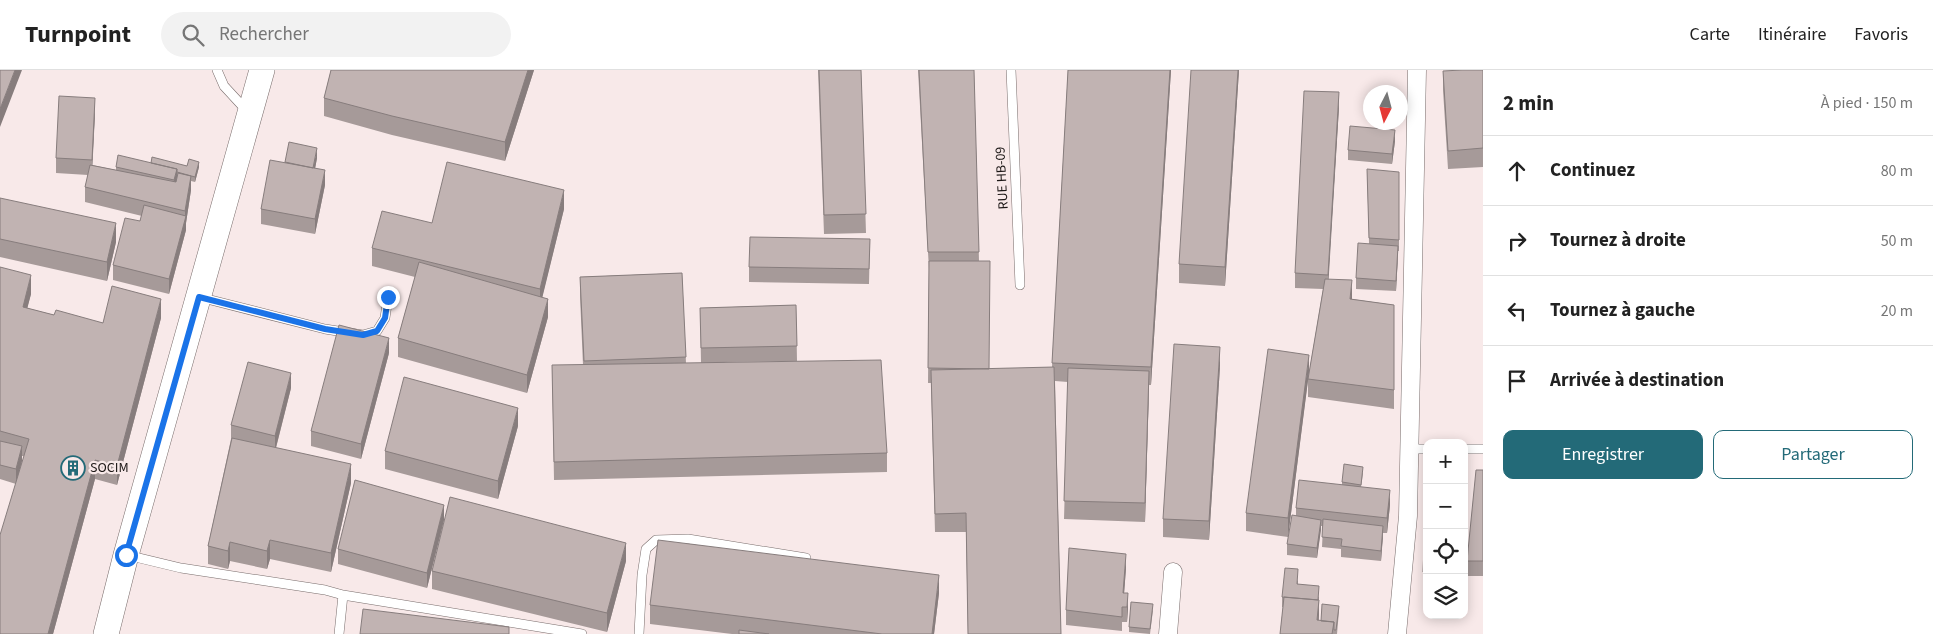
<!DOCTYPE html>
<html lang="fr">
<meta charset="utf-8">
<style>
body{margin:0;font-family:"Source Sans 3",sans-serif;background:#f2f2f2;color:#222}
.controls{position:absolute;right:15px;bottom:15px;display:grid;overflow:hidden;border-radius:10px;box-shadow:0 2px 12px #0003}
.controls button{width:45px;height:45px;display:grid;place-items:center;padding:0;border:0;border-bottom:1px solid #e0e0e0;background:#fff;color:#222;font:25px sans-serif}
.compass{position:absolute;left:1363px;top:15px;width:45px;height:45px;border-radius:50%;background:#fff;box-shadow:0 2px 12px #0003;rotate:186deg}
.stop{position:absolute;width:15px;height:15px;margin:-11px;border:4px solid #1a73e8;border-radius:50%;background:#fff}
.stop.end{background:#1a73e8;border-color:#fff;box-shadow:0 1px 5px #0008}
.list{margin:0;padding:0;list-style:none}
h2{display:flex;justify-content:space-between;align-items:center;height:65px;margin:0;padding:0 20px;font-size:21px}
h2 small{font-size:16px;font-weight:400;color:#767676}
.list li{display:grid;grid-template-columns:32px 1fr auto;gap:15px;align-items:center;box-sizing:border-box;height:70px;padding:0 20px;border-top:1px solid #e0e0e0}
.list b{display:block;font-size:19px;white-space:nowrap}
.list em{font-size:16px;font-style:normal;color:#767676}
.actions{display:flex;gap:10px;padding:15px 20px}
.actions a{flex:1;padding:11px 0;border:1px solid #236a78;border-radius:10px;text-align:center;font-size:18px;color:#236a78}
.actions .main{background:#236a78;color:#fff}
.icon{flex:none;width:28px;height:28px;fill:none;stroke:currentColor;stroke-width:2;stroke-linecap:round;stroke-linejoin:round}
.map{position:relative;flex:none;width:1483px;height:564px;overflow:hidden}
header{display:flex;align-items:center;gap:30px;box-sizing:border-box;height:70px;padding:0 25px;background:#fff;border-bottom:1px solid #e0e0e0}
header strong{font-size:24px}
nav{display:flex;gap:28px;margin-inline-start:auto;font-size:18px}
.search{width:350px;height:45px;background:#f2f2f2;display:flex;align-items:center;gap:12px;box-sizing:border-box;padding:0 18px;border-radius:28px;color:#767676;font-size:19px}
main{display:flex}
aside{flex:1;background:#fff}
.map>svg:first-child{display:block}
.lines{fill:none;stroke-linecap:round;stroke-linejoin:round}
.lane-casing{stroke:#796d6c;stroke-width:10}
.street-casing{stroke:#796d6c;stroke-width:19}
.secondary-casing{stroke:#796d6c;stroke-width:26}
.lane{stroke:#fff;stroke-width:9}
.street{stroke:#fff;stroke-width:18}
.secondary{stroke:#fff;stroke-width:25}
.wall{fill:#a69a99;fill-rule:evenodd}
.shaded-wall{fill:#877d7d}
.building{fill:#c1b3b2;stroke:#877d7d}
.route{stroke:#1a73e8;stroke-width:6}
.labels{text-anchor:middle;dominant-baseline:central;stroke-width:4.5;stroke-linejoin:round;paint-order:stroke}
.street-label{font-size:14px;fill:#1c1716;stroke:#f8e9e9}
.poi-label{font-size:14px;fill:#1c1716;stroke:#f8e9e9;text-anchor:start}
</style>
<header>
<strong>Turnpoint</strong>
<div class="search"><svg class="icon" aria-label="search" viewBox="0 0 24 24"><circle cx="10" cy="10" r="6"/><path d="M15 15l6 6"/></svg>Rechercher</div>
<nav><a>Carte</a><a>Itinéraire</a><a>Favoris</a></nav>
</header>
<main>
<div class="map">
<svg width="1483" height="564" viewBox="0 0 1483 564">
<rect width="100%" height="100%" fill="#f8e9e9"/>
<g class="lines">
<!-- lane casing -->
<g class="lane-casing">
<path id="lane" d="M217 0 224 16 247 41
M1011 0 1020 215
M199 227 325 259 363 265 377 261 385 248 388 227
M1410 379H1427
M1464 379H1483
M127 485 181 498 325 520 343 525 339 564
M343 525 582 564
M639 564 642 505 646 479 656 470 688 469 806 488"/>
</g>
<!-- street casing -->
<g class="street-casing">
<path id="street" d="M1168 564 1173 502
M1397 564 1408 446 1417 0"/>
</g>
<!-- secondary casing -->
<g class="secondary-casing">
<path id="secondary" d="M106 564 126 485 262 0"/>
</g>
<!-- lane -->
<use href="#lane" class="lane"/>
<!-- street -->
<use href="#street" class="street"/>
<!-- secondary -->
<use href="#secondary" class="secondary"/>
</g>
<!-- wall -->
<path class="wall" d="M331 0H534L505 91 392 65 324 46V28Z
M818 0H861L866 163 824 164Z
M918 0H974L979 191 989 299 1052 297 1068 0H1171L1151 315H1149L1145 452 1064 449 1068 312 1055 311 1061 564H968L966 462H935L931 313H928L929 200Z
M1239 0 1225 216 1179 213V194Z
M1483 0V97L1448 99 1443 20V1Z
M1339 37 1328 209 1352 229 1394 235V339L1308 327V309L1288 467 1246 461V443L1309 303 1323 219 1295 218V203Z
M95 43 92 95 116 100V97L151 93 199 97 195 112 191 111V120L186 153V160L169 224 113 210V195L140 151 142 146 85 132V117L88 105 56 103V88Z
M1395 71 1392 94 1348 90V80Z
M317 88 315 98 325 115 315 164 261 154V139L285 92Z
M1367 99 1399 170V181H1398L1396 221 1356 219V208L1369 173Z
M0 128 116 172 107 211 0 187Z
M564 139 542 227 548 247 527 323 398 287V268L415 207 372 196V178L432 153Z
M870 169 869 214 749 212V197Z
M0 197 31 224 27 238 54 245 103 253 161 248 117 415 95 409 53 564H0L16 414 0 409ZM22 386H24L17 411 22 391Z
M682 203 686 293H701L700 238 796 235 797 291 724 292 887 383V402L554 410 552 295H583L580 226V207Z
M389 283 361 389 311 376V361Z
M1220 296 1209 470 1163 467V449Z
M291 318 276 378 351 413 331 502 270 489 267 499 230 491 228 499 208 494V476L231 369V355Z
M518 356 498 429 385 399V381Z
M1483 400V506H1467V491Z
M1363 403 1361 417 1390 435 1387 463H1383L1381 491 1341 487V479L1322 477 1323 456H1321L1317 488 1287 485V474L1296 446V438L1342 415V412Z
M1427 404V517H1423Z
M444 450 427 518 338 494V479Z
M626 491 607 562 432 519V501Z
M1126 498 1124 523 1128 538 1127 552H1122V561L1066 555V540Z
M1298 510V514L1319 527V551H1321L1339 541 1337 564H1280L1283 537H1282V527Z
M939 523 934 564H732L650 554V535Z
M1153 540 1150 564 1129 562V557Z"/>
<!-- shaded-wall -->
<path class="shaded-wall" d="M15 0H22L0 57V39Z
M528 0H534L505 91V72Z
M1170 0H1171L1151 315V297Z
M1238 0H1239L1225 216V197Z
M1339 22V37L1328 220V205Z
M95 28V43L92 105V90Z
M1395 60V71L1392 94V84Z
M317 78V88L313 110V100Z
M199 92V97L195 112V107Z
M177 99V109L174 121V110Z
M325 100V115L315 164V149Z
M191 106V120L186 153V160L169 224V209L185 148V141Z
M564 120V139L540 237V219Z
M116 153V172L107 211V192Z
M1398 176V186L1396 221V211Z
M31 205V224L23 255V237Z
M1352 210V229H1350Z
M161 229V248L117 415V396Z
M548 229V247L527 323V305Z
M389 268V283L361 389V374Z
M1220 277V296L1209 470V451Z
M1309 285V303L1288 467V448Z
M1149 301V319L1145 452V433Z
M291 303V318L275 381V366Z
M518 338V356L498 429V411Z
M22 376V391L16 414V399Z
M95 390V409L53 564H48Z
M351 394V413L331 502V483Z
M1390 420V435L1387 463V448Z
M444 435V450L427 518V503Z
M1321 450V460L1317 488V478Z
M1383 456V466L1381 491V481Z
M270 470V489L267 499V481Z
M230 472V491L228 499V481Z
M626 473V491L607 562V543Z
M1126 484V498L1123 538V523Z
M939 505V523L934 564H932Z
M1128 523V538L1127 552V537Z
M1319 530V545L1317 564V550Z"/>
<!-- building -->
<path class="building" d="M0 0H15L0 39Z
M331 0H528L505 72 392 46 324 28Z
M819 0H861L866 144 824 145Z
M919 0H974L979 182H928Z
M1068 0H1170L1151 297 1052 293Z
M1191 0H1238L1225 197 1179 194Z
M1462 0H1483V78L1448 81 1443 1Z
M1304 21 1339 22 1328 205 1295 203Z
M59 26 95 28 92 90 56 88Z
M1350 56 1395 60 1392 84 1348 80Z
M289 72 317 78 313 98 285 92Z
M118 85 177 99 174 110 116 97Z
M152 87 187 96 189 89 199 92 195 107 177 102V99L151 93Z
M270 90 325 100 315 149 261 139Z
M447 92 564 120 540 219 372 178 382 141 432 153Z
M90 95 176 112 178 103 191 106 185 141 85 117Z
M1367 99 1399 102V170L1369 168Z
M0 128 116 153 107 192 0 169Z
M144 135 186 146 169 209 113 195 125 148 140 151Z
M750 167 870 169 869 199 749 197Z
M1358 173 1398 176 1396 211 1356 208Z
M929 191H990L989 299 928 298Z
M419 192 548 229 527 305 398 268Z
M0 197 31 205 23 237 54 245 56 240 103 253 112 216 161 229 117 396 95 390 48 564H0V465L29 369 0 361Z
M682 203 686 287 584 291 580 207Z
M1325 209 1352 210 1350 229 1394 235V320L1308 309Z
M796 235 797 276 701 278 700 238Z
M339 255 389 268 361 374 311 361Z
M1174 274 1220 277 1209 451 1163 449Z
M1268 279 1309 285 1288 448 1246 443Z
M881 290 887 383 554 392 552 295Z
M248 292 291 303 275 366 231 355Z
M1054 297 1061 564H968L966 443 935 444 931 300Z
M1068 298 1149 301 1145 433 1064 431Z
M404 307 518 338 498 411 385 381Z
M232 368 351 394 331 483 270 470 267 481 230 472 228 481 208 476Z
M0 371 22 376 16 399 0 395Z
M1344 394 1363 397 1361 415 1342 412Z
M1476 400H1483V491H1467Z
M1427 404V502H1423Z
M355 410 444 435 427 503 338 479Z
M1299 410 1390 420 1387 448 1296 438Z
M450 427 626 473 607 543 432 501Z
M1292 445 1321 450 1317 478 1287 474Z
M1323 449 1383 456 1381 481 1341 476 1342 469 1322 467Z
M658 470 939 505 932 564H882L650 535Z
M1069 478 1126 484 1123 523H1128L1127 537H1122V547L1066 540Z
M1285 498 1298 499 1297 514 1319 516 1318 530 1282 527Z
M1284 527 1319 530 1317 550 1334 552 1332 564H1280Z
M1131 532 1153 534 1150 559 1129 557Z
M1322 534 1339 536 1336 560H1334V552L1321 551Z
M363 539 509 557V564H360Z
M739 560 769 564H739Z"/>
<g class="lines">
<!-- route -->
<path class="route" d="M126 485 199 227 325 259 363 265 377 261 385 248 388 227"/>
</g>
<!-- icons -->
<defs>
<g id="building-ring" transform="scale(1.25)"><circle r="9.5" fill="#f8e9e9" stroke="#236a78" stroke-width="1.5"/><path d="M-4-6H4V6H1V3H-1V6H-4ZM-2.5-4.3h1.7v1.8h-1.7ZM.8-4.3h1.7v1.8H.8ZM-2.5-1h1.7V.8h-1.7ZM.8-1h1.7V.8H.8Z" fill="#236a78"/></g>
</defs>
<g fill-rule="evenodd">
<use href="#building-ring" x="73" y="398"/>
</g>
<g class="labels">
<!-- street labels -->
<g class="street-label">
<text transform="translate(1002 108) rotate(-93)">RUE HB-09</text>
</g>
<!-- poi labels -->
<g class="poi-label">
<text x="90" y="398">SOCIM</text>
</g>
</g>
</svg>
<div class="controls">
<button>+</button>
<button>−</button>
<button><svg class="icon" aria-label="locate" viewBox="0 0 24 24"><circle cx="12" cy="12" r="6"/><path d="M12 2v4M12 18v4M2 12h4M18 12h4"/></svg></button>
<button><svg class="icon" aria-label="layers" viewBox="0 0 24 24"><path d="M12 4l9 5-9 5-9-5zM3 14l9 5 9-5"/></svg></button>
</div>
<svg class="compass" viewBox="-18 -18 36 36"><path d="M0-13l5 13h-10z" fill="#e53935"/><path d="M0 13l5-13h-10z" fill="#767676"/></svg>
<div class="stop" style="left:126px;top:485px"></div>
<div class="stop end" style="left:388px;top:227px"></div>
</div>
<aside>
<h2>2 min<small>À pied · 150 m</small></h2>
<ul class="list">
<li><svg class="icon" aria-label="ahead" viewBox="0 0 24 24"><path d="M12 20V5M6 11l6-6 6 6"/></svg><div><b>Continuez</b></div><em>80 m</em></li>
<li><svg class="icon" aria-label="right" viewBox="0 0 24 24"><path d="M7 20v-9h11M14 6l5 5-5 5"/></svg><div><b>Tournez à droite</b></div><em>50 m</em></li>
<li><svg class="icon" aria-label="left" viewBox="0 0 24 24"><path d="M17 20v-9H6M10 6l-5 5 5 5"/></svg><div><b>Tournez à gauche</b></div><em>20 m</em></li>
<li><svg class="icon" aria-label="arrive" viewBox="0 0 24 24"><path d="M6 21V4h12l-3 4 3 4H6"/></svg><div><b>Arrivée à destination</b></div></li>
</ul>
<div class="actions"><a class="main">Enregistrer</a><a>Partager</a></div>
</aside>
</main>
